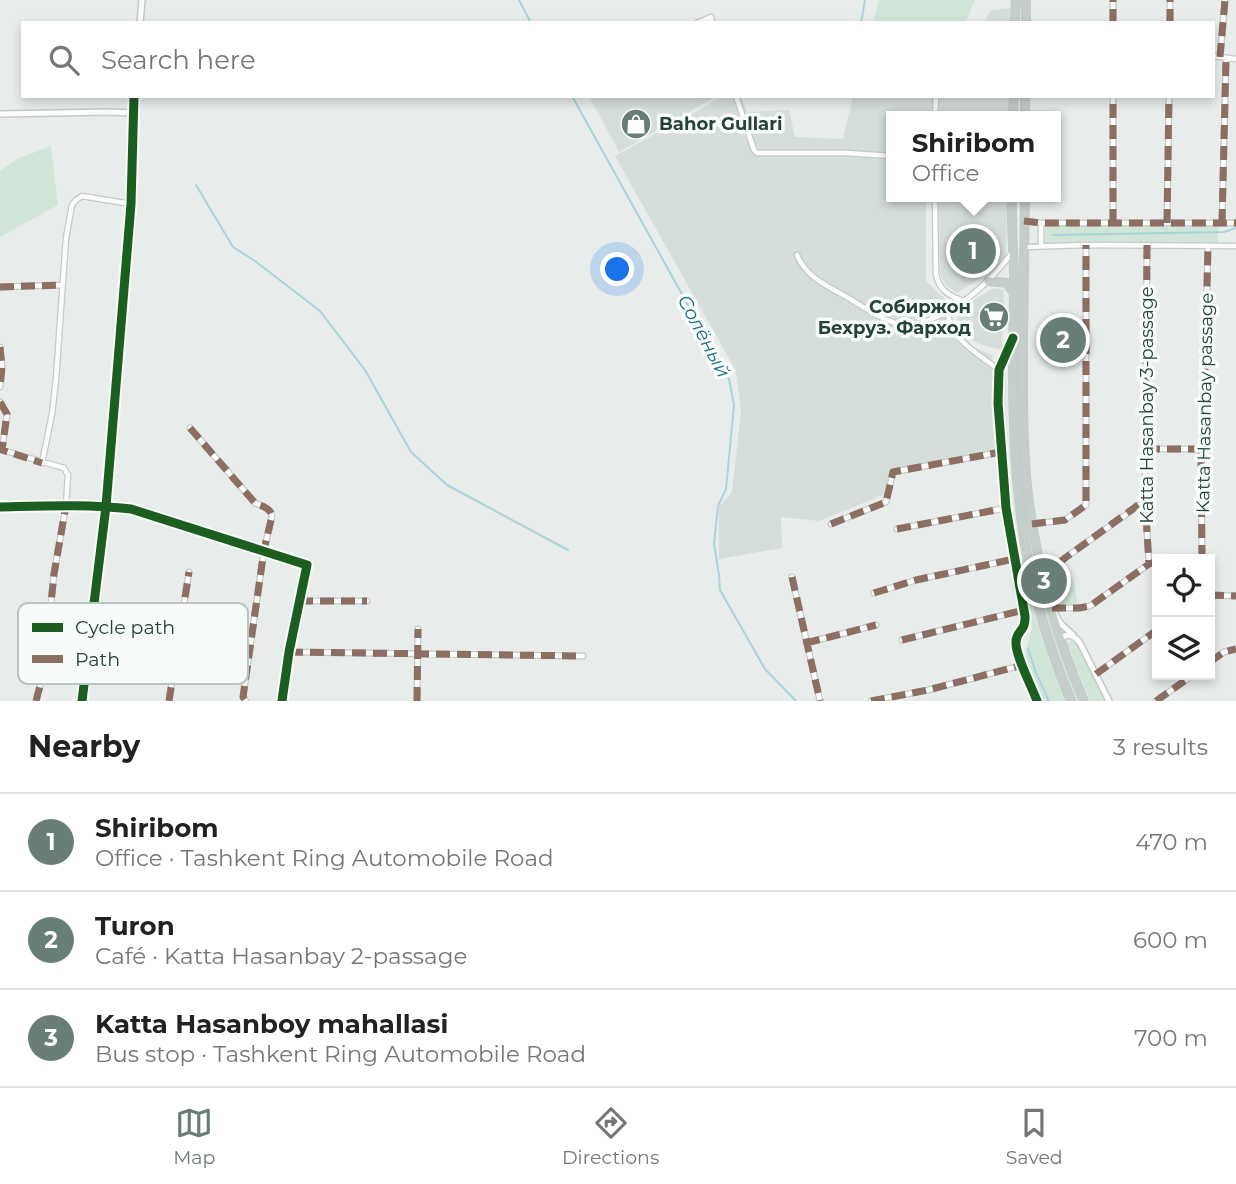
<!DOCTYPE html>
<meta charset="utf-8">
<style>
body{margin:0;font-family:Montserrat,sans-serif;background:#f6f6f6;color:#222}
.controls{position:absolute;right:21px;bottom:21px;display:grid;overflow:hidden;border-radius:0px;box-shadow:0 4px 10px #0003}
.controls button{width:63px;height:63px;display:grid;place-items:center;padding:0;border:0;border-bottom:2px solid #e0e0e0;background:#fff;color:#222;font:35px sans-serif}
.you{position:absolute;left:618px;top:270px;width:24px;height:24px;margin:-18px;border:5px solid #fff;border-radius:50%;background:#1a73e8;box-shadow:0 0 0 10px #1a73e833}
.badge{display:grid;place-items:center;width:46px;height:46px;border-radius:50%;background:#697e78;color:#fff;font-size:23px;font-weight:700}
.pin{position:absolute;translate:-50% -50%;border:4px solid #fff;box-shadow:0 2px 7px #0006}
.popup{position:absolute;left:886px;top:111px;width:175px;height:91px;box-sizing:border-box;display:grid;place-content:center;border-radius:0px;background:#fff;filter:drop-shadow(0 2px 5px #0005);font-size:23px;white-space:nowrap;color:#767676}
.popup b{font-size:26px;color:#222}
.popup::after{content:'';position:absolute;left:50%;top:100%;margin-left:-14px;border:14px solid transparent;border-top-color:#fff}
.list{margin:0;padding:0;list-style:none}
h2{display:flex;justify-content:space-between;align-items:center;height:91px;margin:0;padding:0 28px;font-size:30px}
h2 small{font-size:23px;font-weight:400;color:#767676}
.list li{display:grid;grid-template-columns:46px 1fr auto;gap:21px;align-items:center;box-sizing:border-box;height:98px;padding:0 28px;border-top:2px solid #e0e0e0}
.list b{display:block;font-size:26px;white-space:nowrap}
.list p{margin:0;font-size:23px;white-space:nowrap;color:#767676}
.list em{font-size:23px;font-style:normal;color:#767676}
.icon{flex:none;width:38px;height:38px;fill:none;stroke:currentColor;stroke-width:2;stroke-linecap:round;stroke-linejoin:round}
.map{position:relative;flex:none;width:1236px;height:701px;overflow:hidden}
.search{position:absolute;background:#fff;box-shadow:0 4px 10px #0003;left:21px;right:21px;top:21px;height:77px;display:flex;align-items:center;gap:18px;box-sizing:border-box;padding:0 24px;border-radius:0px;color:#767676;font-size:26px}
.sheet{height:385px;background:#fff}
nav{display:flex;justify-content:space-around;align-items:center;box-sizing:border-box;height:98px;border-top:2px solid #e0e0e0;background:#fff;font-size:19px;color:#767676}
nav a{display:grid;justify-items:center;gap:4px}
nav .on{color:#697e78}
.map>svg:first-child{display:block}
.built{fill:#d6dedb}
.green{fill:#d1e6d8}
.lines{fill:none;stroke-linecap:round;stroke-linejoin:round}
.stream{stroke:#a9d4db;stroke-width:2}
.minor-casing{stroke:#c5cac8;stroke-width:7}
.tertiary-casing{stroke:#c5cac8;stroke-width:8}
.trunk-casing{stroke:#c3ccc9;stroke-width:10}
.minor{stroke:#fcfcfc;stroke-width:4.5}
.tertiary{stroke:#fcfcfc;stroke-width:5}
.trunk{stroke:#c6cecc;stroke-width:7}
.quiet{stroke:#8d6e63;stroke-width:7;stroke-dasharray:14 7;stroke-linecap:butt}
.cycleway-casing{stroke:#f7fbf9;stroke-width:13}
.cycleway{stroke:#1b5e20;stroke-width:9}
.labels{text-anchor:middle;dominant-baseline:central;stroke-width:7;stroke-linejoin:round;paint-order:stroke}
.poi-label{font-size:18px;font-weight:bold;fill:#24423a;stroke:#f7fbf9;text-anchor:start}
.street-label{font-size:18px;fill:#24423a;stroke:#f7fbf9}
.water-label{font-size:19px;font-style:italic;fill:#1c6f80;stroke:#f7fbf9}
.key{fill:#f7fbf9;stroke:#b8c4c0;stroke-width:2}
.key-label{font-size:19px;fill:#24423a}
</style>
<div class="map">
<svg width="1236" height="701" viewBox="0 0 1236 701">
<rect width="100%" height="100%" fill="#e8edeb"/>
<!-- built -->
<path class="built" d="M1011 8V23H984L991 10Z
M589 96H717L619 152Z
M724 96H741L747 112 789 110 795 137 843 139 853 96H933L931 116H891V197H926V281L946 300 956 340 992 355 998 451 892 470 883 495 819 521 781 517 782 548 719 559V507L732 492 741 411 736 371 615 156Z
M939 96H1009V116H939Z
M939 197H1007L1006 262 957 293 947 286 940 274Z
M994 288 1004 290 1002 350 982 345 964 335 955 311Z"/>
<!-- green -->
<path class="green" d="M879 0H975L965 23H873Z
M51 146 58 205 0 237V171L17 159Z
M1045 226 1218 227V244L1045 243Z
M1017 271H1020C1020 351 1016 431 1026 511 1035 576 1055 640 1080 701H1076C1049 638 1029 569 1022 501 1013 424 1016 347 1017 271Z
M1006 369C1006 408 1007 448 1011 487 1018 560 1040 633 1068 701H1042L1024 657 1032 628 1018 559 1008 496 1004 433 1003 370Z
M1064 563 1074 583 1078 605H1063L1055 570Z
M1071 640 1077 645 1105 701H1090L1067 644Z"/>
<g class="lines">
<!-- stream -->
<path class="stream" d="M519 0 531 23
M861 23 865 0
M572 96 729 379 734 405 726 489 718 506 714 544 719 575 720 590 765 669 796 701
M196 185 233 247 255 261 320 311 365 370 411 452 447 485 568 550
M1053 235 1224 232 1236 228
M1028 649 1036 673 1049 701"/>
<!-- minor casing -->
<g class="minor-casing">
<path id="minor" d="M697 23 711 17 712 23
M1113 23V0
M1170 23V0
M1213 56 1236 59
M1220 57 1225 0
M736 96 754 150 757 153H846L891 156
M935 116 936 96
M935 197 936 274C939 290 949 296 964 301
M1025 221 1041 223H1236
M1041 223V246
M1113 223V96
M1167 223 1169 96
M1222 223 1226 58
M1147 245 1145 500 1149 564
M1024 247 1086 245 1236 246
M797 255C806 277 826 285 845 296 862 306 883 321 903 325 913 327 925 322 934 318 966 305 991 280 1012 253
M0 287 62 285
M951 311 948 316C953 341 980 355 999 370
M1011 342 999 370 998 403 1006 508 1025 616C1026 632 1016 630 1016 642 1015 655 1032 687 1037 701
M0 347 2 367 0 387
M0 402 7 414 2 450 64 468 68 475 66 505 54 574 44 671 36 701
M190 428 255 503C262 506 271 508 272 516L264 550 243 697 246 701
M1146 449H1201
M42 463 52 414 56 379 66 238 72 205 76 200 82 196 131 204
M0 507C44 506 87 504 131 509L307 565 289 652 282 701
M831 524 886 502 893 472 1001 452
M1032 524 1065 520 1086 505V245
M897 529 1006 508
M1202 559 1201 449 1203 442 1208 246
M1043 576 1065 558 1145 501
M792 577 820 701
M874 593 916 580 1014 559
M1210 595 1236 596
M299 601H367
M1052 608H1079L1090 606 1149 564 1157 561
M902 640 1024 610
M806 643 876 625
M289 652 583 656
M1210 662 1224 652 1236 649
M1096 674 1157 630
M169 701 189 572
M417 701 418 629
M871 701 928 690 1023 665
M1156 701 1193 675"/>
</g>
<!-- tertiary casing -->
<g class="tertiary-casing">
<path id="tertiary" d="M140 23 142 0
M0 114 108 112 133 113
M1055 614 1061 624 1073 635
M1061 639C1067 632 1075 636 1080 643L1109 701
M82 701 106 506 131 204 134 96"/>
</g>
<!-- trunk casing -->
<g class="trunk-casing">
<path id="trunk" d="M1015 23 1016 0
M1026 23V0
M1013 116 1014 96
M1025 116V96
M1012 197C1011 225 1014 254 1014 282 1013 355 1011 428 1019 500 1026 569 1045 638 1071 701
M1025 197C1024 245 1024 293 1023 341 1023 392 1022 444 1028 495 1037 566 1056 636 1084 701
M988 281 1007 283 1013 292"/>
</g>
<!-- minor -->
<use href="#minor" class="minor"/>
<!-- tertiary -->
<use href="#tertiary" class="tertiary"/>
<!-- trunk -->
<use href="#trunk" class="trunk"/>
<!-- quiet -->
<path class="quiet" d="M1113 23V0
M1170 23V0
M1220 57 1225 0
M1024 221 1041 223H1236
M1113 223V96
M1167 223 1169 96
M1222 223 1226 58
M1147 245 1145 500 1149 564
M0 287 62 285
M0 347 2 367 0 387
M0 402 7 414 2 450 42 463
M190 428 255 503C262 506 271 508 272 516L264 550 243 697 246 701
M1146 449H1201
M831 524 886 502 893 472 1001 452
M1032 524 1065 520 1086 505V245
M897 529 1006 508
M1202 559 1201 449 1203 442 1208 246
M1043 576 1065 558 1145 500
M792 577 820 701
M874 593 916 580 1014 559
M1210 595 1236 596
M299 601H367
M1052 608H1079L1090 606 1149 564 1157 561
M902 640 1024 610
M806 643 876 625
M289 652 583 656
M1210 662 1224 652 1236 649
M1096 674 1157 630
M36 701 44 671 54 574 66 505
M169 701 189 572
M417 701 418 629
M871 701 928 690 1023 665
M1156 701 1193 675"/>
<!-- cycleway casing -->
<g class="cycleway-casing">
<path id="cycleway" d="M1013 338 999 370 998 403 1006 508 1025 616C1026 632 1016 630 1016 642 1015 655 1032 687 1037 701
M0 507C44 506 87 504 131 509L307 565 289 652 282 701
M82 701 106 506 131 204 134 96"/>
</g>
<!-- cycleway -->
<use href="#cycleway" class="cycleway"/>
</g>
<!-- icons -->
<defs>
<g id="shop-disc" transform="scale(1.575)"><circle r="9.5" fill="#697e78" stroke="#f7fbf9"/><path d="M-5-2.5h2.3a2.7 3.5 0 0 1 5.4 0H5L5.5 6h-11ZM-1.5-2.5h3a1.5 2.3 0 0 0-3 0Z" fill="#fff"/></g>
<g id="supermarket-disc" transform="scale(1.575)"><circle r="9.5" fill="#697e78" stroke="#f7fbf9"/><path d="M-6-5.5h2.5l.6 2H6L4.5 2H-2.5L-4.4-4H-6ZM-1.5 3.2a1.3 1.3 0 1 0 .1 0ZM3 3.2a1.3 1.3 0 1 0 .1 0Z" fill="#fff"/></g>
</defs>
<g fill-rule="evenodd">
<use href="#shop-disc" x="636" y="124"/>
<use href="#supermarket-disc" x="994" y="317"/>
</g>
<g class="labels">
<!-- poi labels -->
<g class="poi-label">
<text x="659" y="124">Bahor Gullari</text>
<text x="971" y="307" text-anchor="end">Собиржон<tspan x="971" dy="21">Бехруз. Фарход</tspan></text>
</g>
<!-- street labels -->
<g class="street-label">
<text transform="translate(1205 403) rotate(-89)">Katta Hasanbay passage</text>
<text transform="translate(1147 405) rotate(-90)">Katta Hasanbay 3-passage</text>
</g>
<!-- water labels -->
<g class="water-label">
<text transform="translate(704 336) rotate(62)">Солёный</text>
</g>
</g>
<!-- legend -->
<rect x="18" y="603" width="230" height="81" rx="10" class="key"/>
<rect x="32" y="623" width="31" height="9" fill="#1b5e20"/>
<rect x="32" y="655" width="31" height="8" fill="#8d6e63"/>
<g class="key-label">
<text x="75" y="634">Cycle path</text>
<text x="75" y="666">Path</text>
</g>
</svg>
<div class="controls">
<button><svg class="icon" aria-label="locate" viewBox="0 0 24 24"><circle cx="12" cy="12" r="6"/><path d="M12 2v4M12 18v4M2 12h4M18 12h4"/></svg></button>
<button><svg class="icon" aria-label="layers" viewBox="0 0 24 24"><path d="M12 4l9 5-9 5-9-5zM3 14l9 5 9-5"/></svg></button>
</div>
<div class="you"></div>
<div class="pin badge" style="left:973px;top:251px">1</div>
<div class="popup"><b>Shiribom</b>Office</div>
<div class="pin badge" style="left:1063px;top:340px">2</div>
<div class="pin badge" style="left:1044px;top:581px">3</div>
<div class="search"><svg class="icon" aria-label="search" viewBox="0 0 24 24"><circle cx="10" cy="10" r="6"/><path d="M15 15l6 6"/></svg>Search here</div>
</div>
<section class="sheet">
<h2>Nearby<small>3 results</small></h2>
<ul class="list">
<li><span class="badge">1</span><div><b>Shiribom</b><p>Office · Tashkent Ring Automobile Road</p></div><em>470 m</em></li>
<li><span class="badge">2</span><div><b>Turon</b><p>Café · Katta Hasanbay 2-passage</p></div><em>600 m</em></li>
<li><span class="badge">3</span><div><b>Katta Hasanboy mahallasi</b><p>Bus stop · Tashkent Ring Automobile Road</p></div><em>700 m</em></li>
</ul>
</section>
<nav>
<a class="on"><svg class="icon" aria-label="map" viewBox="0 0 24 24"><path d="M3 6l6-2 6 2 6-2v14l-6 2-6-2-6 2zM9 4v14M15 6v14"/></svg>Map</a>
<a><svg class="icon" aria-label="directions" viewBox="0 0 24 24"><path d="M12 3l9 9-9 9-9-9zM9 14v-3h6M13 9l2 2-2 2"/></svg>Directions</a>
<a><svg class="icon" aria-label="saved" viewBox="0 0 24 24"><path d="M7 4h10v16l-5-4-5 4z"/></svg>Saved</a>
</nav>
